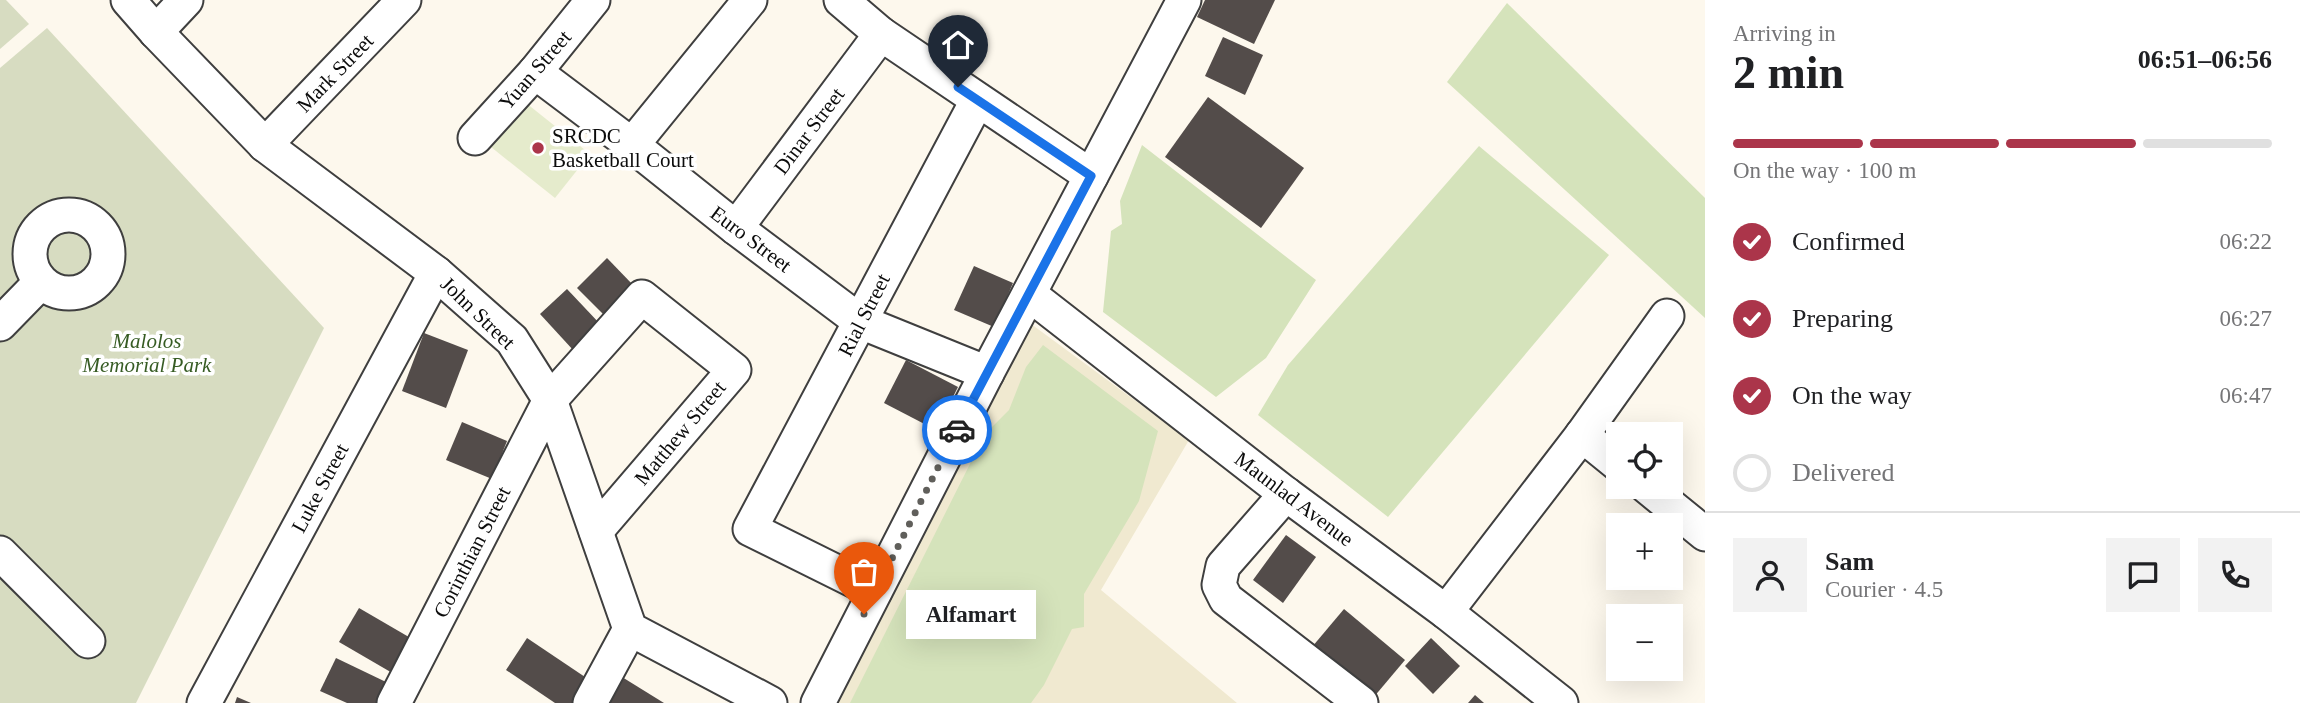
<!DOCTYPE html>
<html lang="en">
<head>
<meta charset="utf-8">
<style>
	body { margin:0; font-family:"Times New Roman",serif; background:#f2f2f2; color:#202124; height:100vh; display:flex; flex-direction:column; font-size:26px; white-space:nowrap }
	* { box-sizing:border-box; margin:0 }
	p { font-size:23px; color:#757577 }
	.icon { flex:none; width:38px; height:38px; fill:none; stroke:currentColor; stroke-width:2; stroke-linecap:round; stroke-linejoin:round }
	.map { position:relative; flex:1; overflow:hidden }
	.drawer { display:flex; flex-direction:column; background:#fff; width:595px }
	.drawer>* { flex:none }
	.controls { position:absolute; left:1606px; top:422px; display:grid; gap:14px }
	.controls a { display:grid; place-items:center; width:77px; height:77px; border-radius:0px; background:#fff; box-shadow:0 7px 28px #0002; font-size:35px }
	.pin { position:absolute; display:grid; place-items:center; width:60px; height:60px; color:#fff; margin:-72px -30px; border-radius:50% 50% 50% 0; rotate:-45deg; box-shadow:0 0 7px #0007 }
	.pin .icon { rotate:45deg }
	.courier { position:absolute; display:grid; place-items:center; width:70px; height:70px; margin:-35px; border:5px solid #1a73e8; border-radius:50%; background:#fff; color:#222; box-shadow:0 2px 9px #0007 }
	.bubble { position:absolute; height:49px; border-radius:0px; background:#fff; box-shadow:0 7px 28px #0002; font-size:23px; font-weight:800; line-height:49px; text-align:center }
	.headline em { font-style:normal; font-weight:800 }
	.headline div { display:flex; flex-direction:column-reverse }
	.headline { display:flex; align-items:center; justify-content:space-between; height:119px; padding:0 28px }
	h1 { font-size:46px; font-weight:800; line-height:52px }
	.bar { display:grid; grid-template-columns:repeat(4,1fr); gap:10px 7px; align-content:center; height:84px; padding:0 28px }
	.bar i { height:9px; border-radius:5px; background:#e0e0e0 }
	.bar .selected { background:#ab354a }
	.bar p { grid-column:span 4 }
	.line { display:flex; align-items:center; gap:18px; padding:0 28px; border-top:2px solid #e0e0e0 }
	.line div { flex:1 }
	.round { display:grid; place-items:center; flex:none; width:74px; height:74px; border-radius:0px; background:#f2f2f2 }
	ol { padding:0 28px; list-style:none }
	li { display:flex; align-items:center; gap:21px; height:77px }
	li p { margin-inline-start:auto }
	li .icon { padding:7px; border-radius:50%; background:#ab354a; color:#fff; stroke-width:4 }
	li:last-child { color:#757577 }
	li i { width:38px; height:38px; border:4px solid #e0e0e0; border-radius:50% }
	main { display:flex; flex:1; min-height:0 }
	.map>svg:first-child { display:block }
	.farmland { fill:#f0e9d0 }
	.green { fill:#d5e3bb }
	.cemetery { fill:#d7dcc1 }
	.pitch { fill:#e5ebcc }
	.building { fill:#534c4a }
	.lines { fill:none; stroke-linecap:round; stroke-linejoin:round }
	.minor-casing { stroke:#3f3f3f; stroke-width:37 }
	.minor { stroke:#fff; stroke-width:33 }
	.done { stroke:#605f5b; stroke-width:7; stroke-dasharray:0 12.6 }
	.route { stroke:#1a73e8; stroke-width:9 }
	.poi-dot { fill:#ab354a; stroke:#fff; stroke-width:2.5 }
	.labels { text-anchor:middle; stroke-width:7; stroke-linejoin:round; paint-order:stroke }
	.street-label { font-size:21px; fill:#0c0c0c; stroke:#fff }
	.poi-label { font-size:21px; fill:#0c0c0c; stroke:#fff; text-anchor:start }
	.park-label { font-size:21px; font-style:italic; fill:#375c24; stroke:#fff }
</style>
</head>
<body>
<main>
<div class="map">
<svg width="1705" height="703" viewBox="0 0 1705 703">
	<rect width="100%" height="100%" fill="#fdf8ed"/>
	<!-- farmland -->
	<polygon class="farmland" points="1027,321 1189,440 1101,590 1237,703 838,703"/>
	<!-- green -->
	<g class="green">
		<polygon points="1507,3 1705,198 1705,318 1447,82"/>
		<polygon points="1142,145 1316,280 1266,358 1216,397 1103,312 1111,231 1122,224 1120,201"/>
		<polygon points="1479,146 1609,255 1388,517 1258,415 1288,365"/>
		<polygon points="1043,345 1158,431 1139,501 1084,594 1084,627 1072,629 1044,685 1031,703 850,703 985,434 1009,410 1026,367"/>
	</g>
	<!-- cemetery -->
	<g class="cemetery">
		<polygon points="0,0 6,0 29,24 0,49"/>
		<polygon points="47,28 324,328 136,703 0,703 0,68"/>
	</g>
	<!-- pitch -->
	<polygon class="pitch" points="521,99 590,154 555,198 486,143"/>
	<!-- building -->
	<g class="building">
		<polygon points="1205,0 1275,0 1254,44 1197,17"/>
		<polygon points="1223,37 1263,55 1245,95 1205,76"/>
		<polygon points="1208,97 1304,168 1261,228 1165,157"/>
		<polygon points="607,258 634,286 604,315 577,288"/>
		<polygon points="974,266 1013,283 994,327 954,310"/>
		<polygon points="567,289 601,325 574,351 540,314"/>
		<polygon points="424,333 468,350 446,408 402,391"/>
		<polygon points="906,360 958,387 936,430 884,403"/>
		<polygon points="462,422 507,441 492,479 446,460"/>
		<polygon points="1286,535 1316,557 1283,603 1253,580"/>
		<polygon points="359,608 414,640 394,674 339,642"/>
		<polygon points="1344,609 1405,660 1373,698 1312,647"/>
		<polygon points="527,638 588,679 572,703 555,703 506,670"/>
		<polygon points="1431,638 1460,666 1433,694 1405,666"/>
		<polygon points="336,658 386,682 376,703 347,703 320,691"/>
		<polygon points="622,677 664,703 606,703"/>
		<polygon points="1475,695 1484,703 1468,703"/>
		<polygon points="237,697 251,703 235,703"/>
	</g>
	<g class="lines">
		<!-- minor casing -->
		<g class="minor-casing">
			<g id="minor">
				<polyline points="128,0 156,32 265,145 436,273 512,340 550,400 630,629 770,703"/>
				<polyline points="841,0 881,34 1091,176"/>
				<polyline points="156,32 186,0"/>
				<polyline points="535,72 632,145 736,228 861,322 987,373"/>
				<polyline points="475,138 535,72 593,0"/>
				<polyline points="265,145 404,0"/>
				<polyline points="632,145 750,0"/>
				<circle cx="69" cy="254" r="39"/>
				<polyline points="736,228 881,34"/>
				<polyline points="1029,294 1286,494 1446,612 1561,703"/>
				<polyline points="0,324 41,282"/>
				<polyline points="1582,435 1619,465"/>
				<polyline points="1646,486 1705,534"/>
				<polyline points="1286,494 1223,566 1219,585 1226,599 1361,703"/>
				<polyline points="0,553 88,641"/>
				<polyline points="875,591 750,529 977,101"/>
				<polyline points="1446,612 1582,435 1667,316"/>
				<polyline points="204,703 436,273"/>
				<polyline points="394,703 550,400 642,297 734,370 596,531"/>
				<polyline points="590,703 630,629"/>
				<polyline points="818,703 987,373 1184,0"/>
			</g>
		</g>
		<!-- minor -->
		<use href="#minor" class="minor"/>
	</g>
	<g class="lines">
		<!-- done -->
		<polyline class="done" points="864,614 957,430"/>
		<!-- route -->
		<polyline class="route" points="957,430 1091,176 958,87"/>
	</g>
	<!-- markers -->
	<circle class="poi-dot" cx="538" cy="148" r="7"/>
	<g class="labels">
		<!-- street labels -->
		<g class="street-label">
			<text transform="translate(535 70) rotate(-49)" y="7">Yuan Street</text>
			<text transform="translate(335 73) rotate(-46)" y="7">Mark Street</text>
			<text transform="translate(809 131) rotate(-53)" y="7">Dinar Street</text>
			<text transform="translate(751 239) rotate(37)" y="7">Euro Street</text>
			<text transform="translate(478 313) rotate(44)" y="7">John Street</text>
			<text transform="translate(864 315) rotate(-63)" y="7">Rial Street</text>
			<text transform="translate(680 433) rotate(-50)" y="7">Matthew Street</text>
			<text transform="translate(320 488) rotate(-62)" y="7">Luke Street</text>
			<text transform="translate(1294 499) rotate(37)" y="7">Maunlad Avenue</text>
			<text transform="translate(472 552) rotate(-63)" y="7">Corinthian Street</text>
		</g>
		<!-- poi labels -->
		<g class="poi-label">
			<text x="552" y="143">SRCDC<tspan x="552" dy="24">Basketball Court</tspan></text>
		</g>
		<!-- park labels -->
		<g class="park-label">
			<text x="147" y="348">Malolos<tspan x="147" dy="24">Memorial Park</tspan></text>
		</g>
	</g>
</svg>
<div class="controls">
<a><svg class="icon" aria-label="locate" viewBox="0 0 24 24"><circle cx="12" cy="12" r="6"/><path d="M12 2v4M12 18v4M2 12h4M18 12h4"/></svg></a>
<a>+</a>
<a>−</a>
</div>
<div class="pin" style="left:864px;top:614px;background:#ea580c"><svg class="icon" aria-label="bag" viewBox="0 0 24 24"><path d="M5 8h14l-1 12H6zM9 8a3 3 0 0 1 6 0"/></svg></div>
<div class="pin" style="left:958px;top:87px;background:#1f2937"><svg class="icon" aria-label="home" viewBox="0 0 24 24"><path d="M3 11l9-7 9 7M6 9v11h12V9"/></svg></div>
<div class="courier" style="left:957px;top:430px"><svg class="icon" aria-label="car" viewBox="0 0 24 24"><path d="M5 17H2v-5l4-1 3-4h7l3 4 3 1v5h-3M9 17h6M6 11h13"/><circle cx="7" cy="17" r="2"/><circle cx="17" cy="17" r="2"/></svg></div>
<div class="bubble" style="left:906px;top:590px;width:130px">Alfamart</div>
</div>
<section class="drawer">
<div class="headline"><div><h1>2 min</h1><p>Arriving in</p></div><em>06:51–06:56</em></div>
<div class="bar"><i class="selected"></i><i class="selected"></i><i class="selected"></i><i></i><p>On the way · 100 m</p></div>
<ol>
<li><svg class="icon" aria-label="check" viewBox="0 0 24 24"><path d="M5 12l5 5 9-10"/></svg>Confirmed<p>06:22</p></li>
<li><svg class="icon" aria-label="check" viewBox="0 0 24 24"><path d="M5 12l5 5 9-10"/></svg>Preparing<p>06:27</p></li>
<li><svg class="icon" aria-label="check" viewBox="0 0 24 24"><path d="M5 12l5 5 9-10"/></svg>On the way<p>06:47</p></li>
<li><i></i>Delivered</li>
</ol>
<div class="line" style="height:126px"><a class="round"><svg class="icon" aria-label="person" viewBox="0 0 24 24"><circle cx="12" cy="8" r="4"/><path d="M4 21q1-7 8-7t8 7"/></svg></a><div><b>Sam</b><p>Courier · 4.5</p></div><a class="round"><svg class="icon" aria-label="chat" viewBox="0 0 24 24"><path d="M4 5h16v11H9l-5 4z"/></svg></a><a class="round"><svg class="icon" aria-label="phone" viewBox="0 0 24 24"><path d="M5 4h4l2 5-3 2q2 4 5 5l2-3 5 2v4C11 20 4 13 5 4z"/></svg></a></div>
</section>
</main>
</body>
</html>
